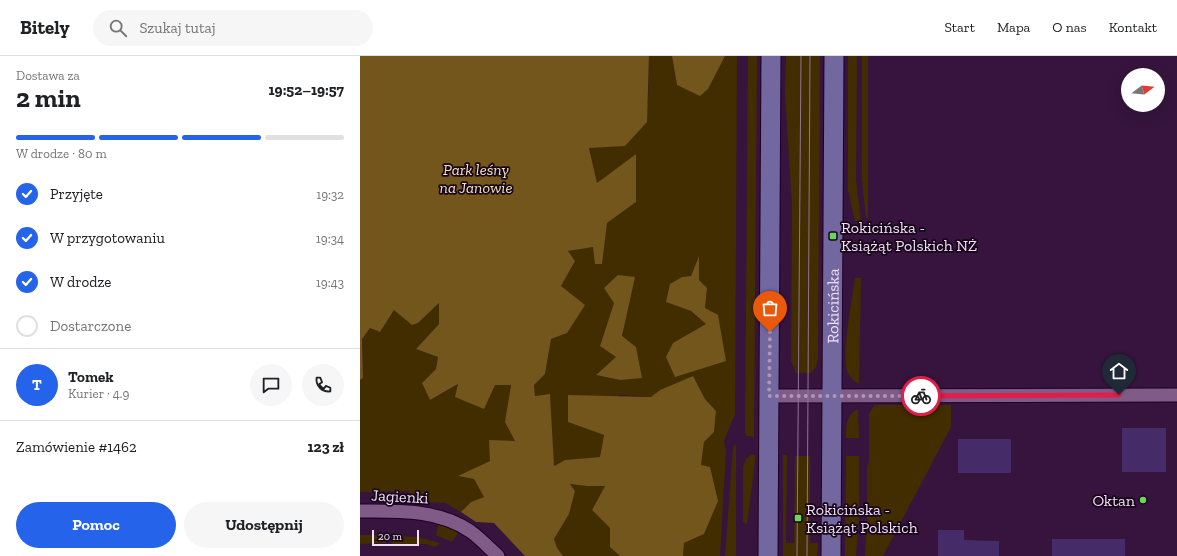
<!DOCTYPE html>
<html lang="pl">
<head>
<meta charset="utf-8">
<style>
	body { margin:0; font-family:"Zilla Slab",serif; background:#f6f6f6; color:#202124; height:100vh; display:flex; flex-direction:column; font-size:15px; white-space:nowrap }
	* { box-sizing:border-box; margin:0 }
	p { font-size:13px; color:#757577 }
	.icon { flex:none; width:22px; height:22px; fill:none; stroke:currentColor; stroke-width:2; stroke-linecap:round; stroke-linejoin:round }
	.map { position:relative; flex:1; overflow:hidden }
	.sheet { display:flex; flex-direction:column; background:#fff; width:360px }
	.sheet>* { flex:none }
	.needle { width:26px; rotate:74deg }
	.controls { position:absolute; left:761px; top:12px; display:grid; gap:8px }
	.controls a { display:grid; place-items:center; width:44px; height:44px; border-radius:50%; background:#fff; box-shadow:0 4px 16px #0002; font-size:20px }
	.scale { position:absolute; left:12px; bottom:10px; width:47px; box-sizing:border-box; padding-left:4px; border:2px solid #f2dcf6; border-top:0; font-size:11px; line-height:14px; white-space:nowrap; color:#f2dcf6; -webkit-text-stroke:3px #160719; paint-order:stroke }
	.pin { position:absolute; display:grid; place-items:center; width:34px; height:34px; color:#fff; margin:-41px -17px; border-radius:50% 50% 50% 0; rotate:-45deg; box-shadow:0 0 4px #0007 }
	.pin .icon { rotate:45deg }
	.courier { position:absolute; display:grid; place-items:center; width:40px; height:40px; margin:-20px; border:3px solid #e11d48; border-radius:50%; background:#fff; color:#222; box-shadow:0 1px 5px #0007 }
	.head em { font-style:normal; font-weight:700 }
	.head div { display:flex; flex-direction:column-reverse }
	.head { display:flex; align-items:center; justify-content:space-between; height:68px; padding:0 16px }
	h1 { font-size:26px; font-weight:700; line-height:30px }
	.bar { display:grid; grid-template-columns:repeat(4,1fr); gap:6px 4px; align-content:center; height:48px; padding:0 16px }
	.bar i { height:5px; border-radius:3px; background:#e0e0e0 }
	.bar .selected { background:#2563eb }
	.bar p { grid-column:span 4 }
	.line { display:flex; align-items:center; gap:10px; padding:0 16px; border-top:1px solid #e0e0e0 }
	.line div { flex:1 }
	.round { display:grid; place-items:center; flex:none; width:42px; height:42px; border-radius:21px; background:#f6f6f6 }
	ol { padding:0 16px; list-style:none }
	li { display:flex; align-items:center; gap:12px; height:44px }
	li p { margin-inline-start:auto }
	li .icon { padding:4px; border-radius:50%; background:#2563eb; color:#fff; stroke-width:4 }
	li:last-child { color:#757577 }
	li i { width:22px; height:22px; border:2px solid #e0e0e0; border-radius:50% }
	.cta { display:flex; gap:8px; margin-top:auto; padding:8px 16px }
	.cta a { flex:1; height:46px; border-radius:24px; background:#2563eb; color:#fff; font-size:16px; font-weight:700; line-height:46px; text-align:center }
	.cta a+a { background:#f6f6f6; color:#202124 }
	header { display:flex; align-items:center; gap:24px; box-sizing:border-box; height:56px; padding:0 20px; background:#fff; border-bottom:1px solid #e0e0e0 }
	header strong { font-size:19px }
	nav { display:flex; gap:22px; margin-inline-start:auto; font-size:14px }
	.search { width:280px; height:36px; background:#f6f6f6; display:flex; align-items:center; gap:10px; box-sizing:border-box; padding:0 14px; border-radius:22px; color:#757577; font-size:15px }
	main { display:flex; flex:1; min-height:0 }
	.map>svg:first-child { display:block }
	.green { fill:#422d00; fill-rule:evenodd }
	.forest { fill:#73561b }
	.building { fill:#452b68 }
	.lines { fill:none; stroke-linecap:round; stroke-linejoin:round }
	.street-casing { stroke:#1d0023; stroke-width:15 }
	.secondary-casing { stroke:#1d0023; stroke-width:21 }
	.street { stroke:#815b88; stroke-width:13 }
	.secondary { stroke:#73679f; stroke-width:19 }
	.tram { stroke:#907496; stroke-width:1 }
	.done { stroke:#b096b5; stroke-width:4; stroke-dasharray:0 7.2 }
	.route { stroke:#e11d48; stroke-width:5 }
	.poi-dot { fill:#6fd35f; stroke:#160719; stroke-width:1.5 }
	.labels { text-anchor:middle; stroke-width:3.5; stroke-linejoin:round; paint-order:stroke }
	.park-label { font-size:16px; font-style:italic; fill:#f7e2bd; stroke:#160719 }
	.poi-label { font-size:16px; fill:#f2dcf6; stroke:#160719; text-anchor:start }
	.street-label { font-size:16px; fill:#f2dcf6; stroke:#160719 }
</style>
</head>
<body>
<header>
<strong>Bitely</strong>
<div class="search"><svg class="icon" aria-label="search" viewBox="0 0 24 24"><circle cx="10" cy="10" r="6"/><path d="M15 15l6 6"/></svg>Szukaj tutaj</div>
<nav><a>Start</a><a>Mapa</a><a>O nas</a><a>Kontakt</a></nav>
</header>
<main>
<section class="sheet">
<div class="head"><div><h1>2 min</h1><p>Dostawa za</p></div><em>19:52–19:57</em></div>
<div class="bar"><i class="selected"></i><i class="selected"></i><i class="selected"></i><i></i><p>W drodze · 80 m</p></div>
<ol>
<li><svg class="icon" aria-label="check" viewBox="0 0 24 24"><path d="M5 12l5 5 9-10"/></svg>Przyjęte<p>19:32</p></li>
<li><svg class="icon" aria-label="check" viewBox="0 0 24 24"><path d="M5 12l5 5 9-10"/></svg>W przygotowaniu<p>19:34</p></li>
<li><svg class="icon" aria-label="check" viewBox="0 0 24 24"><path d="M5 12l5 5 9-10"/></svg>W drodze<p>19:43</p></li>
<li><i></i>Dostarczone</li>
</ol>
<div class="line" style="height:72px"><b class="round" style="background:#2563eb;color:#fff">T</b><div><b>Tomek</b><p>Kurier · 4.9</p></div><a class="round"><svg class="icon" aria-label="chat" viewBox="0 0 24 24"><path d="M4 5h16v11H9l-5 4z"/></svg></a><a class="round"><svg class="icon" aria-label="phone" viewBox="0 0 24 24"><path d="M5 4h4l2 5-3 2q2 4 5 5l2-3 5 2v4C11 20 4 13 5 4z"/></svg></a></div>
<div class="line" style="height:52px"><div>Zamówienie #1462</div><b>123 zł</b></div>
<div class="cta"><a>Pomoc</a><a>Udostępnij</a></div>
</section>
<div class="map">
<svg width="817" height="500" viewBox="0 0 817 500">
	<rect width="100%" height="100%" fill="#36143d"/>
	<!-- green -->
	<g class="green">
		<path d="M 289,0 L 312,0 L 317,29 L 348,33 L 365,0 L 377,0 L 375,358 L 364,385 L 366,396 L 360,500 L 323,500 L 324,487 L 344,478 L 341,409 L 344,386 L 354,376 L 356,355 L 345,343 L 333,320 L 300,334 L 291,341 L 260,339 L 208,366 L 244,379 L 240,401 L 205,404 L 193,410 L 190,339 L 175,340 L 174,329 L 185,318 L 191,283 L 207,277 L 201,230 L 215,205 L 208,195 L 233,190 L 242,207 L 247,167 L 276,146 L 276,98 L 237,127 L 229,91 L 265,90 L 288,46 ZM 338,201 L 339,224 L 347,232 L 345,252 L 366,305 L 332,276 L 346,268 L 331,255 L 306,246 L 322,221 L 331,220 ZM 274,221 L 262,280 L 260,324 L 236,319 L 257,301 L 240,290 L 254,247 Z"/>
		<polygon points="388,0 397,0 394,381 386,380 385,376"/>
		<polygon points="426,0 460,0 458,304 456,311 451,317 436,317 431,305 432,150 425,38"/>
		<polygon points="488,0 497,0 496,124 501,165 495,165 488,134"/>
		<polygon points="502,0 508,0 508,161 506,163 502,124"/>
		<path d="M 495,222 L 501,222 L 499,328 C 493,325 489,321 487,314 C 482,295 492,244 495,222 Z"/>
		<polygon points="79,247 79,268 56,293 78,301 76,313 62,327 70,344 99,328 151,329 146,366 155,385 130,405 99,420 114,423 124,441 111,446 101,456 85,447 57,446 50,448 49,435 0,436 0,324 3,322 2,283 10,272 20,276 34,254 58,267"/>
		<polygon points="514,349 591,349 591,371 523,500 505,500 507,461 507,410 509,406 509,358"/>
		<path d="M 498,353 L 499,382 L 486,382 C 486,370 486,358 498,353 Z"/>
		<polygon points="376,388 376,500 365,500 373,392 374,389"/>
		<polygon points="391,399 395,399 395,406 387,468 383,466 383,410 386,403"/>
		<polygon points="423,399 427,399 426,487 434,487 435,400 450,400 450,487 458,487 457,500 423,500"/>
		<polygon points="486,400 499,400 499,460 496,500 485,500"/>
		<polygon points="210,428 227,430 245,430 232,454 250,472 250,491 260,500 203,500 196,492 194,483 209,458 215,435"/>
		<polygon points="79,467 99,476 92,486 76,479"/>
		<polygon points="0,479 25,479 25,487 0,488"/>
		<polygon points="31,480 58,481 80,487 76,491 66,488 32,488"/>
	</g>
	<!-- forest -->
	<g class="forest">
		<polygon points="0,0 289,0 287,66 265,90 229,92 237,127 276,98 276,146 247,167 242,208 235,208 233,191 208,195 215,205 201,230 225,249 207,277 191,283 185,318 174,329 175,340 190,338 194,410 205,404 240,401 244,379 208,366 208,339 291,341 300,334 333,320 345,343 356,355 354,376 344,386 341,409 350,411 358,445 344,478 324,487 323,500 260,500 250,491 250,472 232,454 245,430 227,430 210,428 215,435 209,458 194,483 197,492 203,500 165,500 134,467 116,466 101,456 111,446 124,441 114,423 98,420 130,405 129,384 155,385 145,366 151,329 135,329 124,353 95,341 98,328 70,344 62,327 76,313 78,301 56,293 79,268 79,247 58,267 52,269 34,254 20,276 10,272 2,283 3,322 0,324"/>
		<polygon points="312,0 365,0 348,33 340,40 317,29"/>
		<polygon points="339,200 339,224 347,232 345,252 358,259 366,305 315,321 306,301 313,287 346,268 331,255 306,246 310,228 322,221 331,220"/>
		<polygon points="258,219 275,221 262,280 276,291 282,322 260,324 236,319 256,301 240,290 254,247 244,232"/>
	</g>
	<!-- building -->
	<g class="building">
		<rect x="762" y="372" width="44" height="44"/>
		<rect x="598" y="383" width="53" height="34"/>
		<polygon points="578,474 604,474 604,484 639,485 639,500 578,500"/>
		<rect x="692" y="483" width="73" height="17"/>
	</g>
	<g class="lines">
		<!-- street casing -->
		<g class="street-casing">
			<g id="street">
				<polyline points="409,340 817,339"/>
				<path d="M 0,455 C 38,455 77,453 110,475 C 120,482 129,492 138,500"/>
			</g>
		</g>
		<!-- secondary casing -->
		<g class="secondary-casing">
			<g id="secondary">
				<polyline points="408,500 411,0"/>
				<path id="s1" d="M 471,500 L 474,0"/>
			</g>
		</g>
		<!-- street -->
		<use href="#street" class="street"/>
		<!-- secondary -->
		<use href="#secondary" class="secondary"/>
		<!-- tram -->
		<g class="tram">
			<polyline points="437,500 441,0"/>
			<polyline points="447,500 450,0"/>
		</g>
	</g>
	<g class="lines">
		<!-- done -->
		<polyline class="done" points="410,276 409,340 561,340"/>
		<!-- route -->
		<polyline class="route" points="561,340 759,339"/>
	</g>
	<!-- markers -->
	<g class="poi-dot">
		<rect x="469" y="176" width="8" height="8" rx="2"/>
		<circle cx="783" cy="444" r="4"/>
		<rect x="434" y="458" width="8" height="8" rx="2"/>
	</g>
	<g class="labels">
		<!-- park labels -->
		<g class="park-label">
			<text x="116" y="119">Park leśny<tspan x="116" dy="18">na Janowie</tspan></text>
		</g>
		<!-- poi labels -->
		<g class="poi-label">
			<text x="481" y="177">Rokicińska -<tspan x="481" dy="18">Książąt Polskich NŻ</tspan></text>
			<text x="775" y="450" text-anchor="end">Oktan</text>
			<text x="446" y="459">Rokicińska -<tspan x="446" dy="18">Książąt Polskich</tspan></text>
		</g>
		<!-- street labels -->
		<g class="street-label">
			<text dy="6" stroke="none"><textPath href="#s1" startOffset="250">Rokicińska</textPath></text>
			<text transform="translate(40 440) rotate(3)" y="6">Jagienki</text>
		</g>
	</g>
</svg>
<div class="controls">
<a><svg class="needle" viewBox="-14 -14 28 28"><path d="M0-13l5 13h-10z" fill="#e53935"/><path d="M0 13l5-13h-10z" fill="#757577"/></svg></a>
</div>
<div class="scale">20 m</div>
<div class="pin" style="left:410px;top:276px;background:#ea580c"><svg class="icon" aria-label="bag" viewBox="0 0 24 24"><path d="M5 8h14l-1 12H6zM9 8a3 3 0 0 1 6 0"/></svg></div>
<div class="pin" style="left:759px;top:339px;background:#1f2937"><svg class="icon" aria-label="home" viewBox="0 0 24 24"><path d="M3 11l9-7 9 7M6 9v11h12V9"/></svg></div>
<div class="courier" style="left:561px;top:340px"><svg class="icon" aria-label="bike" viewBox="0 0 24 24"><circle cx="6" cy="16" r="4"/><circle cx="18" cy="16" r="4"/><path d="M6 16l4-8h5l3 8M10 8l3 8H6M13 5h3"/></svg></div>
</div>
</main>
</body>
</html>
